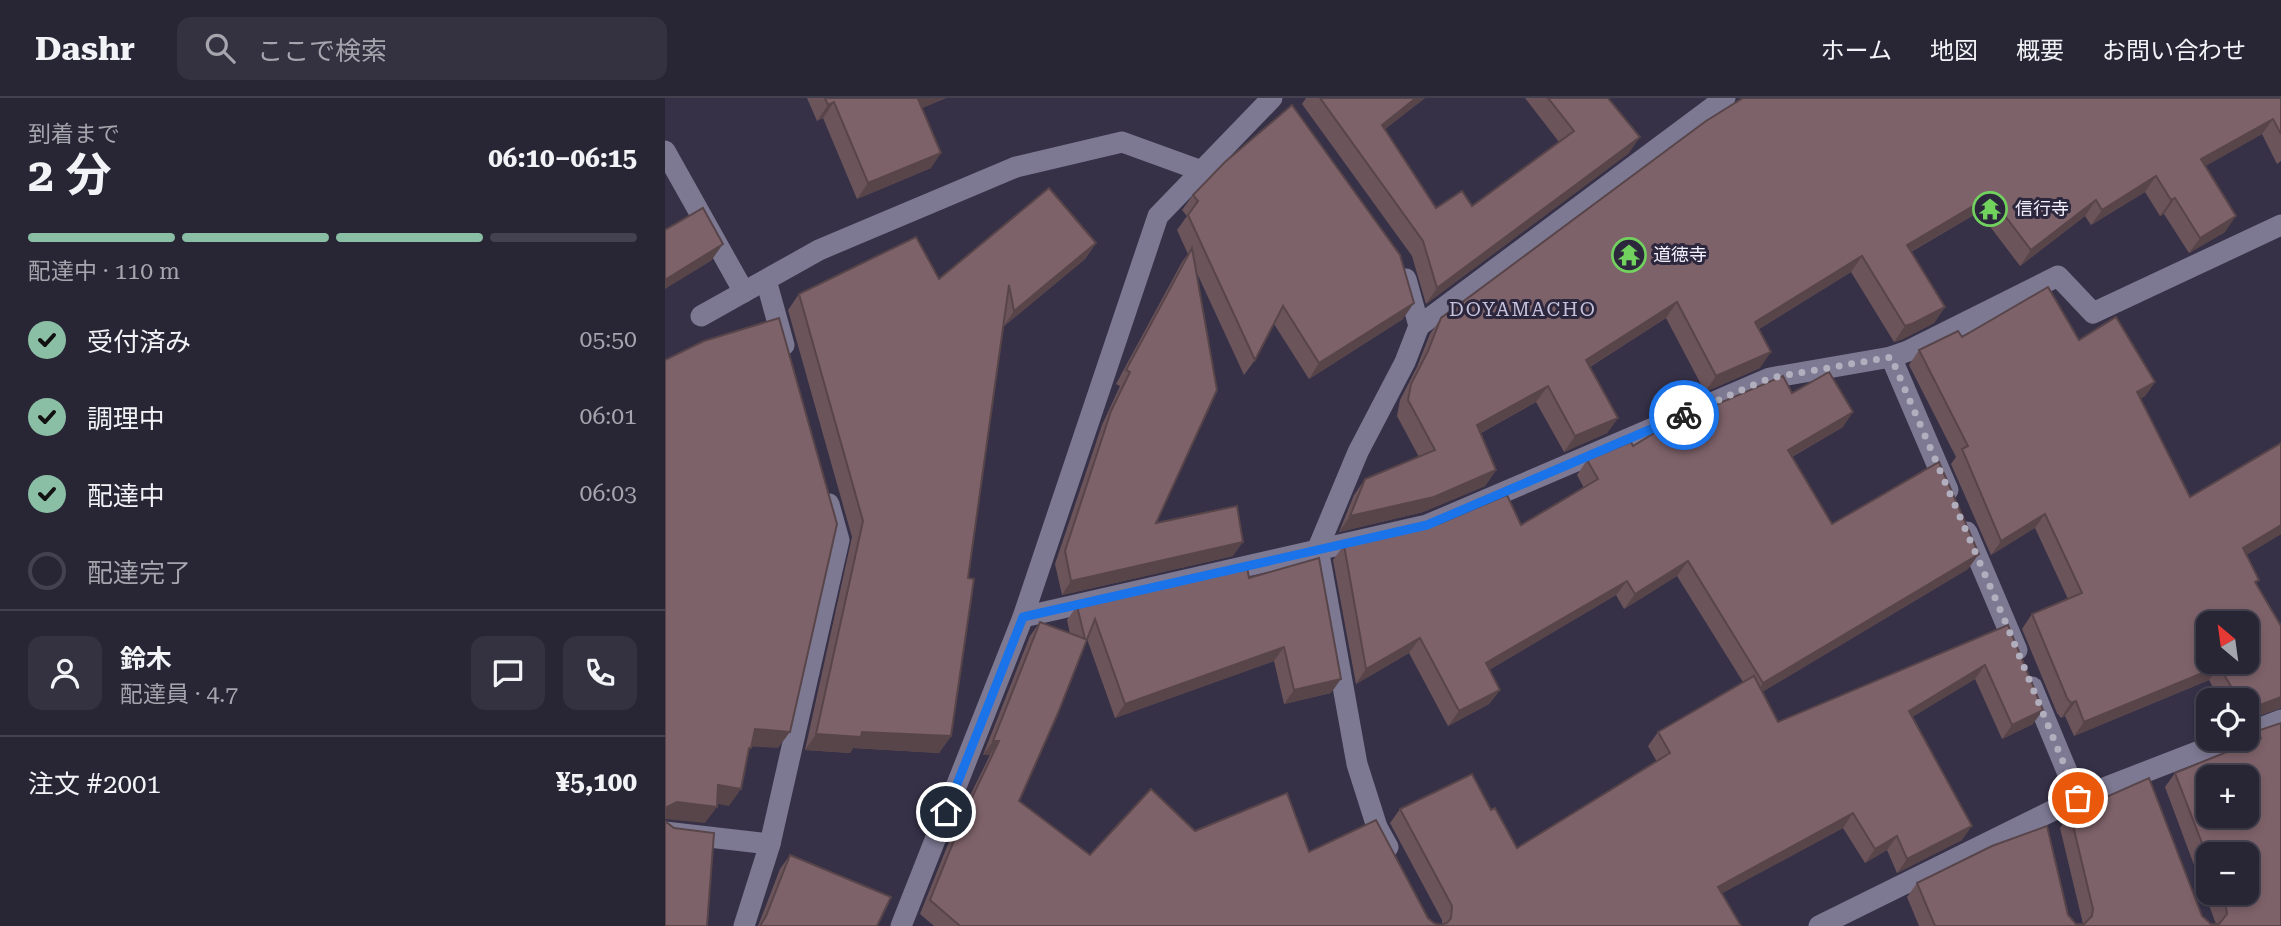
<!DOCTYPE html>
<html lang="ja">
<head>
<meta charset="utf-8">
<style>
	body { margin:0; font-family:"Roboto Serif","Noto Sans JP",serif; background:#343141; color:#f1f3f6; height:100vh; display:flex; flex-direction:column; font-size:26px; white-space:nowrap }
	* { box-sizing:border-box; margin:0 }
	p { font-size:23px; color:#a5a5ad }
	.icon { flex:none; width:38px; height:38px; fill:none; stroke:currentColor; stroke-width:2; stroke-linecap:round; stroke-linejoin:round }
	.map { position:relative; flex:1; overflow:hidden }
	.panel { display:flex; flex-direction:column; background:#282535; width:665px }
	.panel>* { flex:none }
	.needle { width:46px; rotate:331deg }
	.buttons { position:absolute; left:1531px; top:513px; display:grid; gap:14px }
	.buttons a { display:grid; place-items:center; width:63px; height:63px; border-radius:14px; background:#282535; box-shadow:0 4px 10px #0003,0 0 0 2px #444250; font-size:35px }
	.pin { position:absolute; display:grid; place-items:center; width:60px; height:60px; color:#fff; margin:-30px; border:4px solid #fff; border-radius:50%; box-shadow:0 2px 7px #0007 }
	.courier { position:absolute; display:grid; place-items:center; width:70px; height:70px; margin:-35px; border:5px solid #1a73e8; border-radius:50%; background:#fff; color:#222; box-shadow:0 2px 9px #0007 }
	.headline em { font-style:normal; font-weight:700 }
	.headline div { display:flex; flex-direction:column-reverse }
	.headline { display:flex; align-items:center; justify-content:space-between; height:119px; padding:0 28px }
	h1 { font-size:46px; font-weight:700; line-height:52px }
	.bar { display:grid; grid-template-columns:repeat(4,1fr); gap:10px 7px; align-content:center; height:84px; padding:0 28px }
	.bar i { height:9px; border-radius:5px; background:#444250 }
	.bar .current { background:#8abfa5 }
	.bar p { grid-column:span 4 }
	.line { display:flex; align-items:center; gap:18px; padding:0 28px; border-top:2px solid #444250 }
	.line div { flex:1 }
	.round { display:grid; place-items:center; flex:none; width:74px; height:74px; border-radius:14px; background:#343141 }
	ol { padding:0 28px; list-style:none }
	li { display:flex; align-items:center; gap:21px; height:77px }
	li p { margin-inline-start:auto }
	li .icon { padding:7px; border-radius:50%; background:#8abfa5; color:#111; stroke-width:4 }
	li:last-child { color:#a5a5ad }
	li i { width:38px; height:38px; border:4px solid #444250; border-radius:50% }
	header { display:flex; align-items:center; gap:42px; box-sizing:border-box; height:98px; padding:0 35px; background:#282535; border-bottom:2px solid #444250 }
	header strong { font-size:33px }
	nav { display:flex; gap:38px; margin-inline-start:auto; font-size:24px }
	.search { width:490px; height:63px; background:#343141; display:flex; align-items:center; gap:18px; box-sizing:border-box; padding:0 24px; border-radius:14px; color:#a5a5ad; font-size:26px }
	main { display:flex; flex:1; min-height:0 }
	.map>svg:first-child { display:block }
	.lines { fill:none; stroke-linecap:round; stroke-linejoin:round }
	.street { stroke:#7e7993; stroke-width:21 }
	.wall { fill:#6c545b; fill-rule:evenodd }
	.shaded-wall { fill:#58454a }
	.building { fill:#7e626a; stroke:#58454a; stroke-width:2; fill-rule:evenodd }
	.done { stroke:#b1aebd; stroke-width:7; stroke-dasharray:0 12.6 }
	.route { stroke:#1a73e8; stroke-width:9 }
	.labels { text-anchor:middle; stroke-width:6; stroke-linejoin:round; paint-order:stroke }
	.poi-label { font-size:18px; fill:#f3f1fd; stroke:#2c273d; text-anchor:start }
	.neighbourhood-label { font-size:19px; letter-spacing:2px; fill:#c6c2dd; stroke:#2c273d }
</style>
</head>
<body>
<header>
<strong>Dashr</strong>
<div class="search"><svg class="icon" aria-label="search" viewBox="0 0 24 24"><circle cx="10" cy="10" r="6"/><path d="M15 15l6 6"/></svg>ここで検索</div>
<nav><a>ホーム</a><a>地図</a><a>概要</a><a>お問い合わせ</a></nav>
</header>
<main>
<section class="panel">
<div class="headline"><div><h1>2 分</h1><p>到着まで</p></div><em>06:10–06:15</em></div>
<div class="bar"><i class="current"></i><i class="current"></i><i class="current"></i><i></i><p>配達中 · 110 m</p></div>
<ol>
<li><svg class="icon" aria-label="check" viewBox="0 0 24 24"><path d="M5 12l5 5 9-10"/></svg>受付済み<p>05:50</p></li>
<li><svg class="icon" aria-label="check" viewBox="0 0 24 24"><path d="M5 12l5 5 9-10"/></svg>調理中<p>06:01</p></li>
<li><svg class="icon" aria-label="check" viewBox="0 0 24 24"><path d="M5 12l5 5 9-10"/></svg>配達中<p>06:03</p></li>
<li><i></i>配達完了</li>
</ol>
<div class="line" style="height:126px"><a class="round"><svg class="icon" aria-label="person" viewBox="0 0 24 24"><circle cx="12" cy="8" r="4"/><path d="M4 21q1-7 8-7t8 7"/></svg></a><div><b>鈴木</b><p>配達員 · 4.7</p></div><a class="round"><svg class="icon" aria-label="chat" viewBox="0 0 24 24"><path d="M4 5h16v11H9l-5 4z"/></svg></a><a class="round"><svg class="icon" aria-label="phone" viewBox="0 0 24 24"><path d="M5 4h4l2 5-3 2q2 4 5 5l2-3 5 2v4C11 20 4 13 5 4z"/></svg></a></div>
<div class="line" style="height:91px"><div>注文 #2001</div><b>¥5,100</b></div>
</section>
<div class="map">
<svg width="1616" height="828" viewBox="0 0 1616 828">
	<rect width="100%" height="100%" fill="#363147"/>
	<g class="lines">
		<!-- street -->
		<g class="street">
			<polyline points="0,53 79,194"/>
			<polyline points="101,182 119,247"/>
			<polyline points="36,218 154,152 351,69 457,44 537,73"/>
			<polyline points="754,228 1060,0"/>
			<polyline points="1226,259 1283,392"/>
			<polyline points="1302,434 1352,552"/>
			<polyline points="358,519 762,427 1105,280 1226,259 1243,253 1393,178 1428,215 1616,127"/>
			<polyline points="1367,589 1413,700"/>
			<polyline points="1582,635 1616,622"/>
			<polyline points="0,734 105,746"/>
			<polyline points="723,749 712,729 692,666 653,450 693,354 740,264 754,228 741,181"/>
			<polyline points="79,828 105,746 174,442 164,406"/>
			<polyline points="236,828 358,519 493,118 607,0"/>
			<polyline points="1154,828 1413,700 1568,640"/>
		</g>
	</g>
	<!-- wall -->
	<g class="wall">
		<polygon points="142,0 281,0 257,10 266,70 192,101 158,20 152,23"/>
		<polygon points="641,0 760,0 720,31 771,110 807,108 894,44 860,0 943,0 964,55 761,206 747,158 637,6"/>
		<polygon points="1616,0 1616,63 1612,66 1597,36 1540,68 1560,134 1524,155 1499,116 1495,118 1480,94 1426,127 1420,118 1355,168 1314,114 1246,154 1280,209 1269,225 1238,241 1229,244 1186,174 1094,231 1095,270 1040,294 1001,220 925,269 953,320 942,335 899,354 871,304 816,335 831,372 820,388 758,414 674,434 689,397 700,381 754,359 732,318 735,302 752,269 765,236 776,220"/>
		<polygon points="528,97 738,221 644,281 609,226 590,262 579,277 531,173 491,425 568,458 397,497 390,466 437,327 455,288 451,286 517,164 523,156 512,132 522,118 517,112"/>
		<polygon points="431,145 420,161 338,229 303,480 286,638 274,655 188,650 185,655 140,652 187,439 123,212 134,196 274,181"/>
		<polygon points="1297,239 1414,242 1490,284 1480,298 1475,301 1525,399 1616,345 1616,436 1581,457 1591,486 1616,528 1616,610 1582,622 1582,602 1555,602 1544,582 1409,638 1400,618 1396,620 1392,615 1357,531 1367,516 1403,501 1370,430 1326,457 1286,366 1291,359 1244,267 1254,252"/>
		<polygon points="1127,295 1178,329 1127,359 1167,426 1303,471 1097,594 1113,624 1343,527 1368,626 1337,641 1310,581 1247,619 1297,742 1232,775 1222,752 1200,765 1178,730 1057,795 1076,828 269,828 255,816 292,724 325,657 318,657 365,538 375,524 405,536 402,522 412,508 584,480 666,595 619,606 609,563 450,620 422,541 354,703 425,757 530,733 644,754 763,820 769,825 777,826 777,822 725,725 735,711 826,712 852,750 992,664 983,648 993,634 1078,584 1012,478 959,511 951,497 824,572 835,592 824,606 783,628 744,555 691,586 668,462 679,447 856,427 919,390 912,377 922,362"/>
		<path d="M 1616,625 L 1616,828 L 1254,828 L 1242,799 L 1252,785 L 1403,817 L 1411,826 L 1418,826 L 1395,730 L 1405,715 L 1546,826 L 1551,826 L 1500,689 L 1510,675 L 1584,645 L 1592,633 ZM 1544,756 L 1582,794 L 1544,794 Z"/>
		<polygon points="125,757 212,828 93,828 115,771"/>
	</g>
	<!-- shaded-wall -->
	<g class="shaded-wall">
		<polygon points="255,0 281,0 242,16 253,1"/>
		<polygon points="751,0 760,0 706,42 717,27"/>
		<polygon points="169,4 158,20 152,23 163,7"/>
		<polygon points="1608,21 1597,36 1525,77 1536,61"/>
		<polygon points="975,39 964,55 761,206 772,190"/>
		<polygon points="276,55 266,70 192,101 203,85"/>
		<polygon points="1491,78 1480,94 1426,127 1437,112"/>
		<polygon points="1325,98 1314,114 1231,162 1242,147"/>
		<polygon points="1510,100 1499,116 1495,118 1506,102"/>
		<polygon points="1431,102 1420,118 1355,168 1366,152"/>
		<polygon points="1571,118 1560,134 1524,155 1535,140"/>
		<polygon points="431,145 420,161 338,229 349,213"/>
		<polygon points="58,146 46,163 0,191 0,182"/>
		<polygon points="1197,158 1186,174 1079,240 1090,224"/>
		<polygon points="1012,204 1001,220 910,278 921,262"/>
		<polygon points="749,205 738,221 644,281 654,265"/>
		<polygon points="1280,209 1269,225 1238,241 1229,244 1240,228"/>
		<polygon points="1106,254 1095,270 1040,294 1051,278"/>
		<polygon points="1490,284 1480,298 1462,309 1472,294"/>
		<polygon points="883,288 871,304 801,343 812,327"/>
		<polygon points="1188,314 1178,329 1112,367 1123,352"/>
		<polygon points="953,320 942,335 899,354 910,338"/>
		<polygon points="831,372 820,388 758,414 674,434 685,418"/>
		<polygon points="1380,416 1370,430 1326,457 1336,443"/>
		<polygon points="1616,427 1616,436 1568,465 1578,450"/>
		<polygon points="578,444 568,458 397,497 406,483"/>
		<polygon points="1314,456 1303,471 1087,600 1098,585"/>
		<polygon points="1023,463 1012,478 959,511 970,496"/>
		<polygon points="962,483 951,497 810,580 821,565"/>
		<polygon points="755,540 744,555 691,586 701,571"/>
		<polygon points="619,549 609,563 450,620 460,606"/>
		<polygon points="1320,567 1310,581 1234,627 1244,613"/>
		<polygon points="1554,568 1544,582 1409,638 1419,624"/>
		<polygon points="676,581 666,595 619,606 629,592"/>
		<polygon points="835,592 824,606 783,628 794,613"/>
		<polygon points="1616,599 1616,610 1582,622 1582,612"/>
		<polygon points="1411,603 1400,618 1396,620 1406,605"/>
		<polygon points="1378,612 1368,626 1337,641 1347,627"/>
		<polygon points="90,631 125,634 113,650 78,648"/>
		<polygon points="197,634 286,638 274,655 188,650 185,655 140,652 151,636"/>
		<polygon points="328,643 334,643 325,657 318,657"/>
		<polygon points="53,687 76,691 64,708 42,704"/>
		<polygon points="12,704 52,709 40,725 0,721 0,711 2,709"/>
		<polygon points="1188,715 1178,730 1043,803 1053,789"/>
		<polygon points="1307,728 1297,742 1232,775 1242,761"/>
		<polygon points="1232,738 1222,752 1200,765 1210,751"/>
	</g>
	<!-- building -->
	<g class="building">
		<polygon points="160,0 255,0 253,1 276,55 203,85 169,4 163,7"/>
		<polygon points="655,0 751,0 717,27 771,110 797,93 807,108 909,33 883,0 943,0 975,39 772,190 758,143"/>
		<polygon points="1078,0 1616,0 1616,36 1608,21 1536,61 1571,118 1535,140 1510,100 1506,102 1491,78 1437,112 1431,102 1366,152 1325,98 1242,147 1280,209 1249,225 1240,228 1197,158 1090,224 1106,254 1051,278 1012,204 921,262 953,320 910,338 883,288 812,327 831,372 769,399 685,418 700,381 770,352 743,302 746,286 763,253 776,220 1041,23"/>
		<polygon points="627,7 735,157 749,205 654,265 618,208 590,262 523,117 533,103 528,97 560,64"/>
		<polygon points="384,90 431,145 349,213 344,187 303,480 309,481 286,638 197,634 196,639 151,636 198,423 134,196 251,139 274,181"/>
		<polygon points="38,110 58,146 0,182 0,132"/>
		<polygon points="527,150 552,292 491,425 572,408 578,444 406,483 400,453 446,313 465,274 461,272"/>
		<path d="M 1383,189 L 1414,242 L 1451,219 L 1490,284 L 1472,294 L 1525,399 L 1616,345 L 1616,427 L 1578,450 L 1594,482 L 1590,484 L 1616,528 L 1616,599 L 1582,612 L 1582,602 L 1574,602 L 1554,568 L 1419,624 L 1411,603 L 1406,605 L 1402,600 L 1367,516 L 1417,495 L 1380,416 L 1336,443 L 1297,351 L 1303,348 L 1254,252 L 1293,233 L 1297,239 ZM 1544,525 L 1582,525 L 1582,564 L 1544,564 Z"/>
		<polygon points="114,220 172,426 125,634 90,631 86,650 84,650 76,691 53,687 52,709 12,704 2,709 0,712 0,262 39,243"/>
		<polygon points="1164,274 1188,314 1123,352 1167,426 1274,364 1314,456 1098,585 1023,463 970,496 962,483 821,565 835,592 794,613 755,540 701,571 679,447 776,425 842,397 856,427 933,381 922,362 966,344 968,348 999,329 1118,278 1127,295"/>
		<polygon points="654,460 676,581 629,592 619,549 460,606 430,521 393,615 354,703 425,757 486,691 530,733 622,695 644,754 711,722 763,820 769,825 775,827 782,825 786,820 787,808 735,711 807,676 826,712 830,710 852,750 1005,655 993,634 1089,578 1113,624 1343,527 1378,612 1347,627 1320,567 1244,613 1307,728 1242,761 1232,738 1210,751 1188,715 1053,789 1076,828 295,828 265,802 302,710 334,643 328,643 375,524 420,541 412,508 582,469 584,480"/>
		<path d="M 1616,625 L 1616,828 L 1270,828 L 1252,785 L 1327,748 L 1382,728 L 1403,817 L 1411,826 L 1419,826 L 1427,818 L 1428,811 L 1405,715 L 1484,680 L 1537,818 L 1546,826 L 1554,826 L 1562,816 L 1561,809 L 1556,794 L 1582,794 L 1582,756 L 1544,756 L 1544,763 L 1510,675 L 1596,640 L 1592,633 ZM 1544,679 L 1582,679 L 1582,718 L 1544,718 Z"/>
		<polygon points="0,723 9,730 49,735 42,828 0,828"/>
		<polygon points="125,757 226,799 212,828 95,828 101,818"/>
	</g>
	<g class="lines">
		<!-- done -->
		<polyline class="done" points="1019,317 1105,280 1226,259 1340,523 1413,700"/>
		<!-- route -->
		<polyline class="route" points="281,714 358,519 762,427 1019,317"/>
	</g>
	<!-- icons -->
	<defs>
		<g id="temple-ring" transform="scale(1.75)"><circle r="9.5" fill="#2c273d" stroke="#71d25e" stroke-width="1.5"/><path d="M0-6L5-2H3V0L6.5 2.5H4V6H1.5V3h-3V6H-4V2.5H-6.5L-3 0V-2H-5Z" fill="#71d25e"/></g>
	</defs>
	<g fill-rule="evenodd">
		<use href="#temple-ring" x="1325" y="111"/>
		<use href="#temple-ring" x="964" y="157"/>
	</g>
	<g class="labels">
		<!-- poi labels -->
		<g class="poi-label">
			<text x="1350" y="117">信行寺</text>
			<text x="988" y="163">道徳寺</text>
		</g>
		<!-- neighbourhood labels -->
		<g class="neighbourhood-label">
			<text x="858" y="218">DOYAMACHO</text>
		</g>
	</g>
</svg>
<div class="buttons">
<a><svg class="needle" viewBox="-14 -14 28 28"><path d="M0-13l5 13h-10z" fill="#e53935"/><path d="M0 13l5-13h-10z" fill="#a5a5ad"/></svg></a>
<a><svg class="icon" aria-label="locate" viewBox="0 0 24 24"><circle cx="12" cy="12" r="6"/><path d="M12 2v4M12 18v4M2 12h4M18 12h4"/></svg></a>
<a>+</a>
<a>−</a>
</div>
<div class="pin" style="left:1413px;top:700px;background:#ea580c"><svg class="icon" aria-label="bag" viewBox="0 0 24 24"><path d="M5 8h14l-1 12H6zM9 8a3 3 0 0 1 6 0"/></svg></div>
<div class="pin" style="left:281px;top:714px;background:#1f2937"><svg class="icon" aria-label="home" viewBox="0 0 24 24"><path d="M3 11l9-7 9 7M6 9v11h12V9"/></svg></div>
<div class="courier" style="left:1019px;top:317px"><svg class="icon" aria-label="bike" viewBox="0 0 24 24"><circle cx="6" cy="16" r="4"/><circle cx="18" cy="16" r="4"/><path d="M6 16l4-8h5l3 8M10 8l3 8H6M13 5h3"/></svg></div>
</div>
</main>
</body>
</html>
